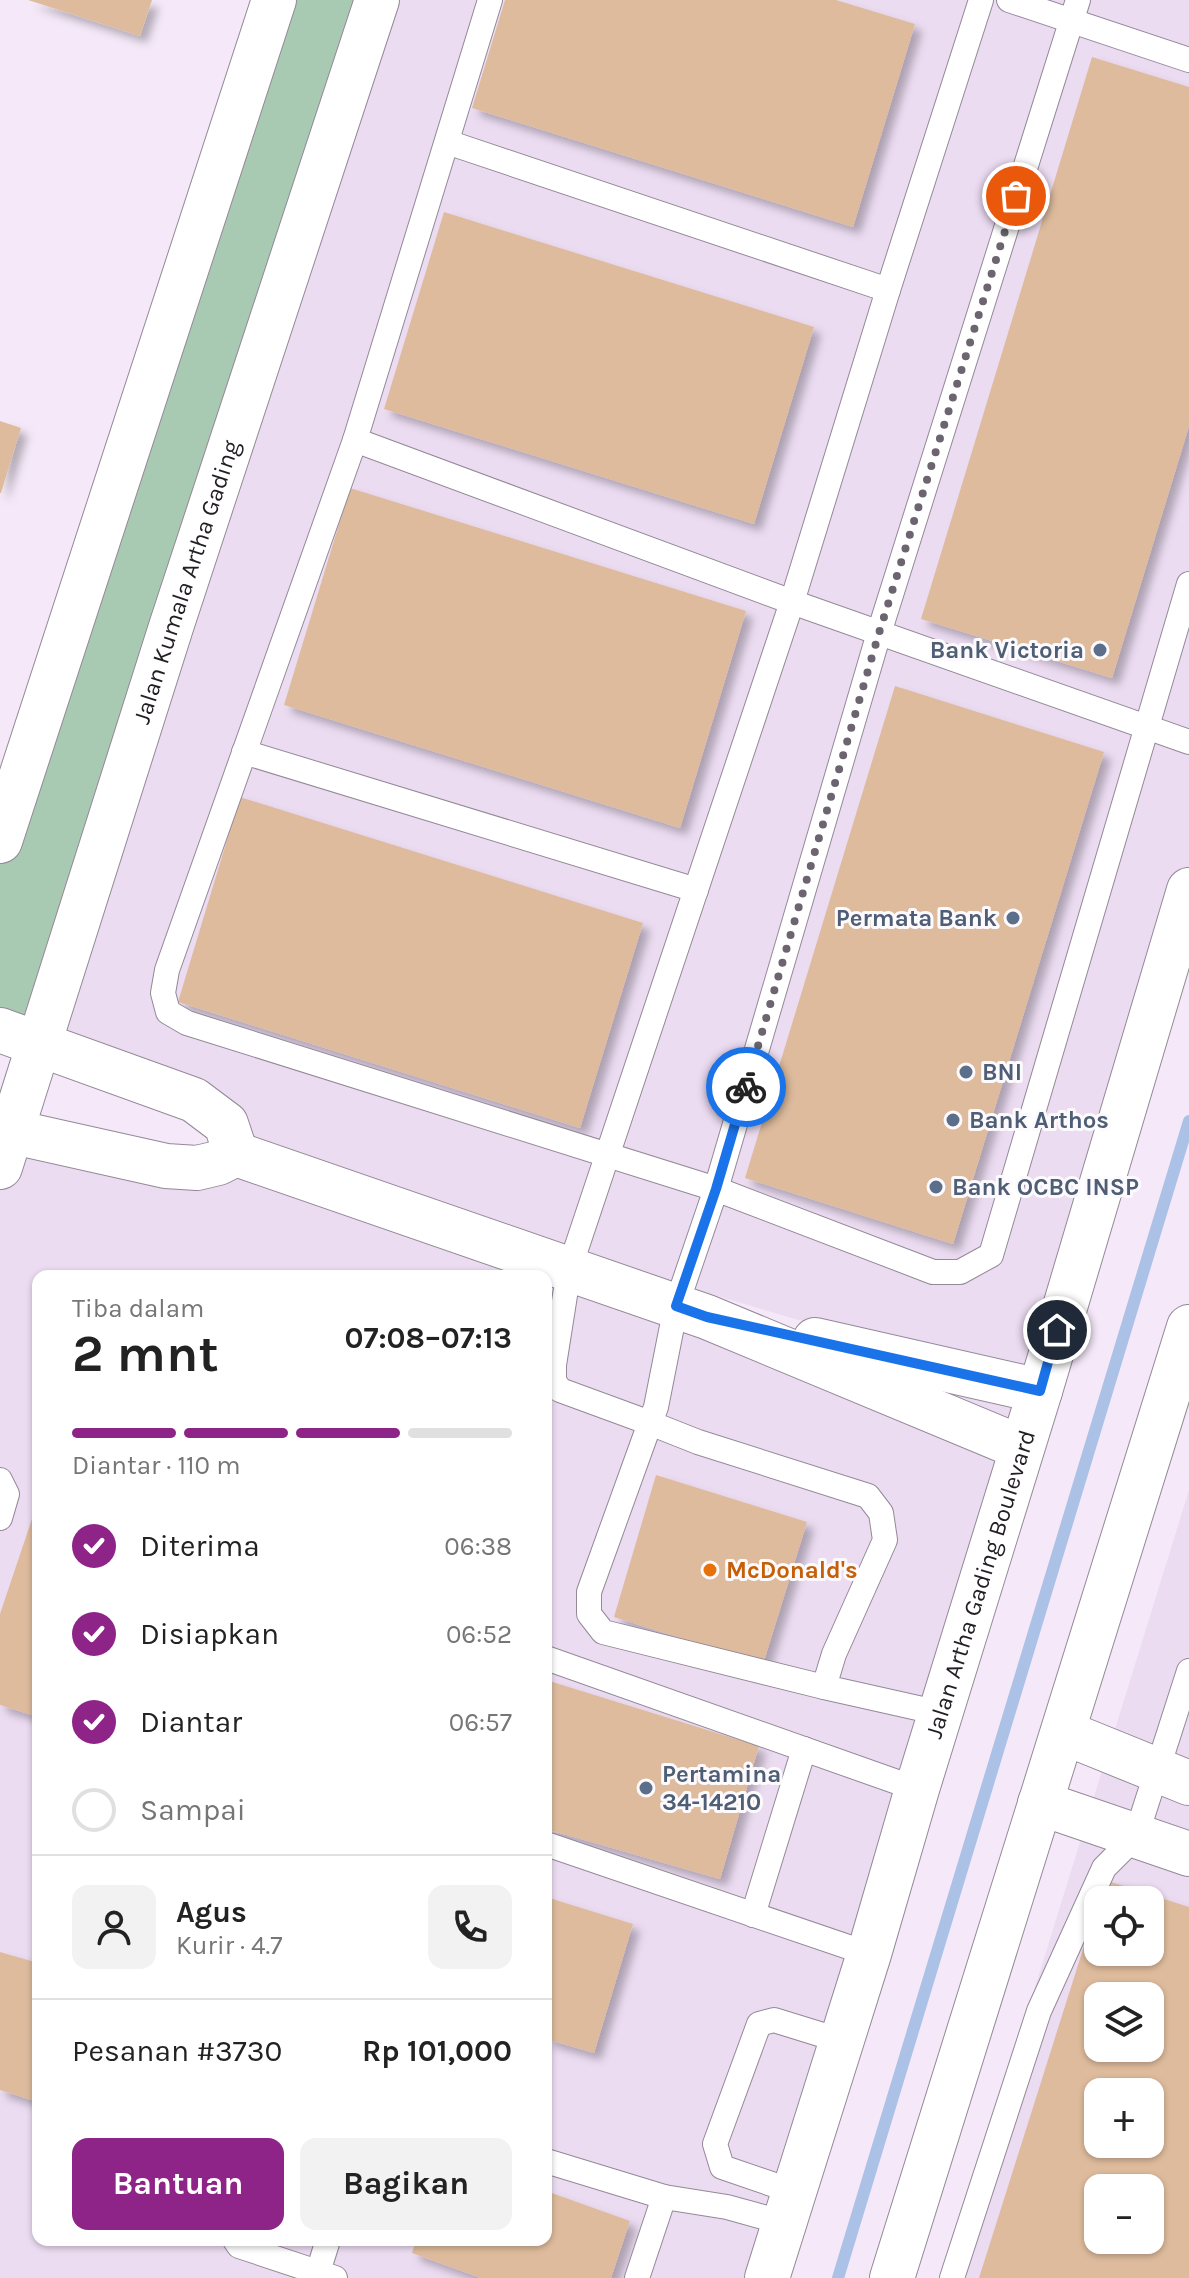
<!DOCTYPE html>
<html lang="id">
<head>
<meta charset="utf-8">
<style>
	body { margin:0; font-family:Karla,sans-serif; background:#f2f2f2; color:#222; height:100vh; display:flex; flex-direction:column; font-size:30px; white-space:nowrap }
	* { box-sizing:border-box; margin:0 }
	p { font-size:26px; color:#767676 }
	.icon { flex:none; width:44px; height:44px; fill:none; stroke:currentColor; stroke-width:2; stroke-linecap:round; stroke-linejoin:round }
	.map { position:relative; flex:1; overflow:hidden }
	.details { position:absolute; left:32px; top:1270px; width:520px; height:976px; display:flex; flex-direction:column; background:#fff; border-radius:16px; box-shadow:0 2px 6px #0004 }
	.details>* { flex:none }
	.fabs { position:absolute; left:1084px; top:1886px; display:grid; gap:16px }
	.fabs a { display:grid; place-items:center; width:80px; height:80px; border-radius:16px; background:#fff; box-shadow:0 2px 6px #0004; font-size:40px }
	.pin { position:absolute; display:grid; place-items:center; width:68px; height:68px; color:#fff; margin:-34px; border:4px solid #fff; border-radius:50%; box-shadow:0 2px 8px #0007 }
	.courier { position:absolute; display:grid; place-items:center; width:80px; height:80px; margin:-40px; border:6px solid #1a73e8; border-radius:50%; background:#fff; color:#222; box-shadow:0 2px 10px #0007 }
	.overview em { font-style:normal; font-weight:700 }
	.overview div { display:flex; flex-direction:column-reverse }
	.overview { display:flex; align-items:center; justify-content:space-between; height:136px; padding:0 40px }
	h1 { font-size:52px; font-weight:700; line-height:60px }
	.bar { display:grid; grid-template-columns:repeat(4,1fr); gap:12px 8px; align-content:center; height:96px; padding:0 40px }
	.bar i { height:10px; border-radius:6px; background:#e0e0e0 }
	.bar .selected { background:#8f2488 }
	.bar p { grid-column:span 4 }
	.line { display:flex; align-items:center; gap:20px; padding:0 40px; border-top:2px solid #e0e0e0 }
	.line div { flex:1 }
	.round { display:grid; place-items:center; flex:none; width:84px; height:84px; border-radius:16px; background:#f2f2f2 }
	ol { padding:0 40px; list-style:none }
	li { display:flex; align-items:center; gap:24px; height:88px }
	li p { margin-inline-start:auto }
	li .icon { padding:8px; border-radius:50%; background:#8f2488; color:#fff; stroke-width:4 }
	li:last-child { color:#767676 }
	li i { width:44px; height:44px; border:4px solid #e0e0e0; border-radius:50% }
	.cta { display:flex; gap:16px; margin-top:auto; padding:16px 40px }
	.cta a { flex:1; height:92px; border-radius:16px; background:#8f2488; color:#fff; font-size:32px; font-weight:700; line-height:92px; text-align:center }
	.cta a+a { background:#f2f2f2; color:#222 }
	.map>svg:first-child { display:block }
	.built { fill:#ecdcf2; fill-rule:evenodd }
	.green { fill:#a9cab2 }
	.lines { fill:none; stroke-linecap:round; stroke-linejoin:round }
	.stream { stroke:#abc1e6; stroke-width:12 }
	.building { fill:#debb9d; fill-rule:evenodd; filter:url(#shadow) }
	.lane-casing { stroke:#938997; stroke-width:26 }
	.street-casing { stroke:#938997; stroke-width:46 }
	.secondary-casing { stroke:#938997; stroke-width:46 }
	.lane { stroke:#fff; stroke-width:24 }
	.street { stroke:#fff; stroke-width:44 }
	.secondary { stroke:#fff; stroke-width:44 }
	.done { stroke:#6c656f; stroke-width:8; stroke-dasharray:0 14.4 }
	.route { stroke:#1a73e8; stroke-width:10 }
	.service-dot { fill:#5c6f8a; stroke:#fdfafd; stroke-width:3 }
	.food-dot { fill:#e8710a; stroke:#fdfafd; stroke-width:3 }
	.labels { text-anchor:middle; stroke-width:6; stroke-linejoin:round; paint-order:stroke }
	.street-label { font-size:24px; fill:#221e24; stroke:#fdfafd }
	.service-label { font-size:24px; font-weight:bold; fill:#4e5e75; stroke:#fdfafd; text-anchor:start }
	.food-label { font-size:24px; font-weight:bold; fill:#c56008; stroke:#fdfafd; text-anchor:start }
</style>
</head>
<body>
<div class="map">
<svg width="1189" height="2278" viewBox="0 0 1189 2278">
	<defs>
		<filter id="shadow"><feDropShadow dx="7" dy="7" stdDeviation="4" flood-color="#0004"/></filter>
	</defs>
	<rect width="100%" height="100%" fill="#f5e9f9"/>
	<!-- built -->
	<g class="built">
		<path d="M 380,0 L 1189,0 L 1189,890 L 769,2278 L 0,2278 L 0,1168 L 12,1132 L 197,1168 L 226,1124 L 38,1045 ZM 261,1162 L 1020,1385 L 676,1306 ZM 38,1276 L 546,1276 L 546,2240 L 38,2240 Z"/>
		<path d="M 1189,1490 L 1189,2278 L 945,2278 ZM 1098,1900 L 1150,1900 L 1150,1952 L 1098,1952 ZM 1098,1996 L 1150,1996 L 1150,2048 L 1098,2048 ZM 1098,2092 L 1150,2092 L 1150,2144 L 1098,2144 ZM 1098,2188 L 1150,2188 L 1150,2240 L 1098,2240 Z"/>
	</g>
	<!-- green -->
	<polygon class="green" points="270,0 378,0 38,1045 0,1033 0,817"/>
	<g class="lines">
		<!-- stream -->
		<polyline class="stream" points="838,2278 1189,1121"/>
	</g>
	<!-- building -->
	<g class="building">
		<polygon points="28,0 152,0 140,36"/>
		<polygon points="505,0 836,0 915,24 853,227 472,108"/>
		<polygon points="1092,57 1189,87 1189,426 1112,678 921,619"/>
		<polygon points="444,212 814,327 754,524 384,409"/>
		<polygon points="0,421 21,428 1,493 0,493"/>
		<polygon points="350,488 746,611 680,828 284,705"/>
		<polygon points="895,686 1104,752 953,1244 745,1178"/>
		<polygon points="240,797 643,923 580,1128 178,1002"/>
		<polygon points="656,1475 807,1522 763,1664 614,1617"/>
		<polygon points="38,1501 38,1717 0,1705 0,1614"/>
		<polygon points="546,1680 759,1746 720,1879 546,1829"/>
		<path d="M 1105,1880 L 1189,1907 L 1189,2278 L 979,2278 L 1097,1905 L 1098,1952 L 1150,1952 L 1150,1900 L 1099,1900 ZM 1098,1996 L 1150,1996 L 1150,2048 L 1098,2048 ZM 1098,2092 L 1150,2092 L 1150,2144 L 1098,2144 ZM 1098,2188 L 1150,2188 L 1150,2240 L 1098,2240 Z"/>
		<polygon points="546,1897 633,1924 594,2053 546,2039"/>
		<polygon points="0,1952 38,1963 38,2102 0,2090"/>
		<polygon points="546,2191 630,2221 611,2278 481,2278 412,2253 416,2240 546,2240"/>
	</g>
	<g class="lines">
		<!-- lane casing -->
		<g class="lane-casing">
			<g id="lane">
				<polyline points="490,0 355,440 167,970 163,993 168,1012 187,1023 716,1189 933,1272 960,1272 991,1255 1189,584"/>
				<polyline points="1009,0 1189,60"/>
				<polyline points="447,142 888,290"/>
				<polyline points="355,440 792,602 1189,742"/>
				<polyline points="244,752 696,890"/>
				<polyline points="0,1480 7,1494 0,1518"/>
				<polyline points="546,1658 917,1789"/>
				<polyline points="824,1687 603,1632 589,1614 589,1592 650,1423 560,1390 554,1381 554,1365 569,1270 792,602 888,290 981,0"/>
				<polyline points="940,1713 824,1687 834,1654 885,1540 881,1513 868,1496 698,1442 650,1423 656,1407 676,1306 716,1189 879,633 1078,0"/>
				<polyline points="546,1844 869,1954"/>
				<polyline points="753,1915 804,1749"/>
				<polyline points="546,2161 664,2197"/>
				<polyline points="795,2192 722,2167 715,2144 759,2024 774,2020 842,2041"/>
				<polyline points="235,2240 239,2246 335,2278"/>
				<polyline points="318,2272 328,2240"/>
				<polyline points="637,2278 664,2197 727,2207 785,2223"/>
				<polyline points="952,2278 1039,2011 1104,1868 1136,1836 1189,1671"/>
			</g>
		</g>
		<!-- street casing -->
		<g class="street-casing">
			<g id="street">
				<polyline points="0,841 274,0"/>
				<polyline points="0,1030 194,1100 226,1124 236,1154"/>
				<polyline points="0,1129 166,1166 197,1168 218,1163 236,1154 707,1317 1022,1448"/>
				<path id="s1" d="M 0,1167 L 171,627 L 377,0"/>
				<polyline points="815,1340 1040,1391"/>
				<polyline points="1063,1732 1189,1783"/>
				<polyline points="1040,1803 1189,1854"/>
			</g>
		</g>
		<!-- secondary casing -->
		<g class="secondary-casing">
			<g id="secondary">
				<path id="s2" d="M 767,2278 L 869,1954 L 917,1789 L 1040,1391 L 1189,890"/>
				<polyline points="892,2278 1189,1327"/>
			</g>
		</g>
		<!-- lane -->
		<use href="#lane" class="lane"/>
		<!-- street -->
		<use href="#street" class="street"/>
		<!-- secondary -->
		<use href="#secondary" class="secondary"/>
	</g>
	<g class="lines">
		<!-- done -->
		<polyline class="done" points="746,1087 879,633 1016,196"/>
		<!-- route -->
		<polyline class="route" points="746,1087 716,1189 676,1306 707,1317 1040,1391 1057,1330"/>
	</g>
	<!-- markers -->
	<g class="service-dot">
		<circle cx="1100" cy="650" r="8"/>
		<circle cx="1013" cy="918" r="8"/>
		<circle cx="966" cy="1072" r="8"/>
		<circle cx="953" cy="1120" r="8"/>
		<circle cx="936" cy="1187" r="8"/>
		<circle cx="646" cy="1788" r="8"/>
	</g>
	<circle class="food-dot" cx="710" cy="1570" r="8"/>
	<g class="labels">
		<!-- street labels -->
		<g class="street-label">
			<text dy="8" stroke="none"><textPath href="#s1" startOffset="614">Jalan Kumala Artha Gading</textPath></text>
			<text dy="8" stroke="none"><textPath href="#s2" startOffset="726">Jalan Artha Gading Boulevard</textPath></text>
		</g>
		<!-- service labels -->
		<g class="service-label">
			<text x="1084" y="658" text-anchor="end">Bank Victoria</text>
			<text x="997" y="926" text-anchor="end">Permata Bank</text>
			<text x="982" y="1080">BNI</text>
			<text x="969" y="1128">Bank Arthos</text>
			<text x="952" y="1195">Bank OCBC INSP</text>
			<text x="662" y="1782">Pertamina<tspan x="662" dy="28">34-14210</tspan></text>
		</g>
		<!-- food labels -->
		<g class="food-label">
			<text x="726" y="1578">McDonald's</text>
		</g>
	</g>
</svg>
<div class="fabs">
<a><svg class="icon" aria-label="locate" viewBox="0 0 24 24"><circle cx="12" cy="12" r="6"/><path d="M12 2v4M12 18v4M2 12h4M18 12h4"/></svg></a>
<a><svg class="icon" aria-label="layers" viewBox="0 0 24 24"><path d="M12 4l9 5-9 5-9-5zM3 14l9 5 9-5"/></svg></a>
<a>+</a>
<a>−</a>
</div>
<div class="pin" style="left:1016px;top:196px;background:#ea580c"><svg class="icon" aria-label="bag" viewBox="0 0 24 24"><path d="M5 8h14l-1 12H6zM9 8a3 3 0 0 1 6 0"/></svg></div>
<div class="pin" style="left:1057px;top:1330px;background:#1f2937"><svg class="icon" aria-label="home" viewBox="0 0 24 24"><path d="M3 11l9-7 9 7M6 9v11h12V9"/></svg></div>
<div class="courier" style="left:746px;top:1087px"><svg class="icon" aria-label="bike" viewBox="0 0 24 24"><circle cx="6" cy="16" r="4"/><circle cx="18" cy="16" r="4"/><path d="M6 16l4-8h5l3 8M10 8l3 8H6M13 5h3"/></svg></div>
<section class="details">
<div class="overview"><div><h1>2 mnt</h1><p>Tiba dalam</p></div><em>07:08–07:13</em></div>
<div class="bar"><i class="selected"></i><i class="selected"></i><i class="selected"></i><i></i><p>Diantar · 110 m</p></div>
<ol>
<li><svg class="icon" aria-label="check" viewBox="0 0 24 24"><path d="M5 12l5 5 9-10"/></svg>Diterima<p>06:38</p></li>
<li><svg class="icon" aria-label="check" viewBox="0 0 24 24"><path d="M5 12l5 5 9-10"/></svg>Disiapkan<p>06:52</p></li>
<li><svg class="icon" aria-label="check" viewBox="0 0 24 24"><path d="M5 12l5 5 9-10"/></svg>Diantar<p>06:57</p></li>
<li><i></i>Sampai</li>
</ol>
<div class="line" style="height:144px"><a class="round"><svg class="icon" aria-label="person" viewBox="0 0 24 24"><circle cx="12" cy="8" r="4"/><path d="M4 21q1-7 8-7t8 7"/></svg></a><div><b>Agus</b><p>Kurir · 4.7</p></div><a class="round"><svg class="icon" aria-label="phone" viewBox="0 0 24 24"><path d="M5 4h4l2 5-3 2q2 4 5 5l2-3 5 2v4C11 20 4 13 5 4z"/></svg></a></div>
<div class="line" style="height:104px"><div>Pesanan #3730</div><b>Rp 101,000</b></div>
<div class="cta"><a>Bantuan</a><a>Bagikan</a></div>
</section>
</div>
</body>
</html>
